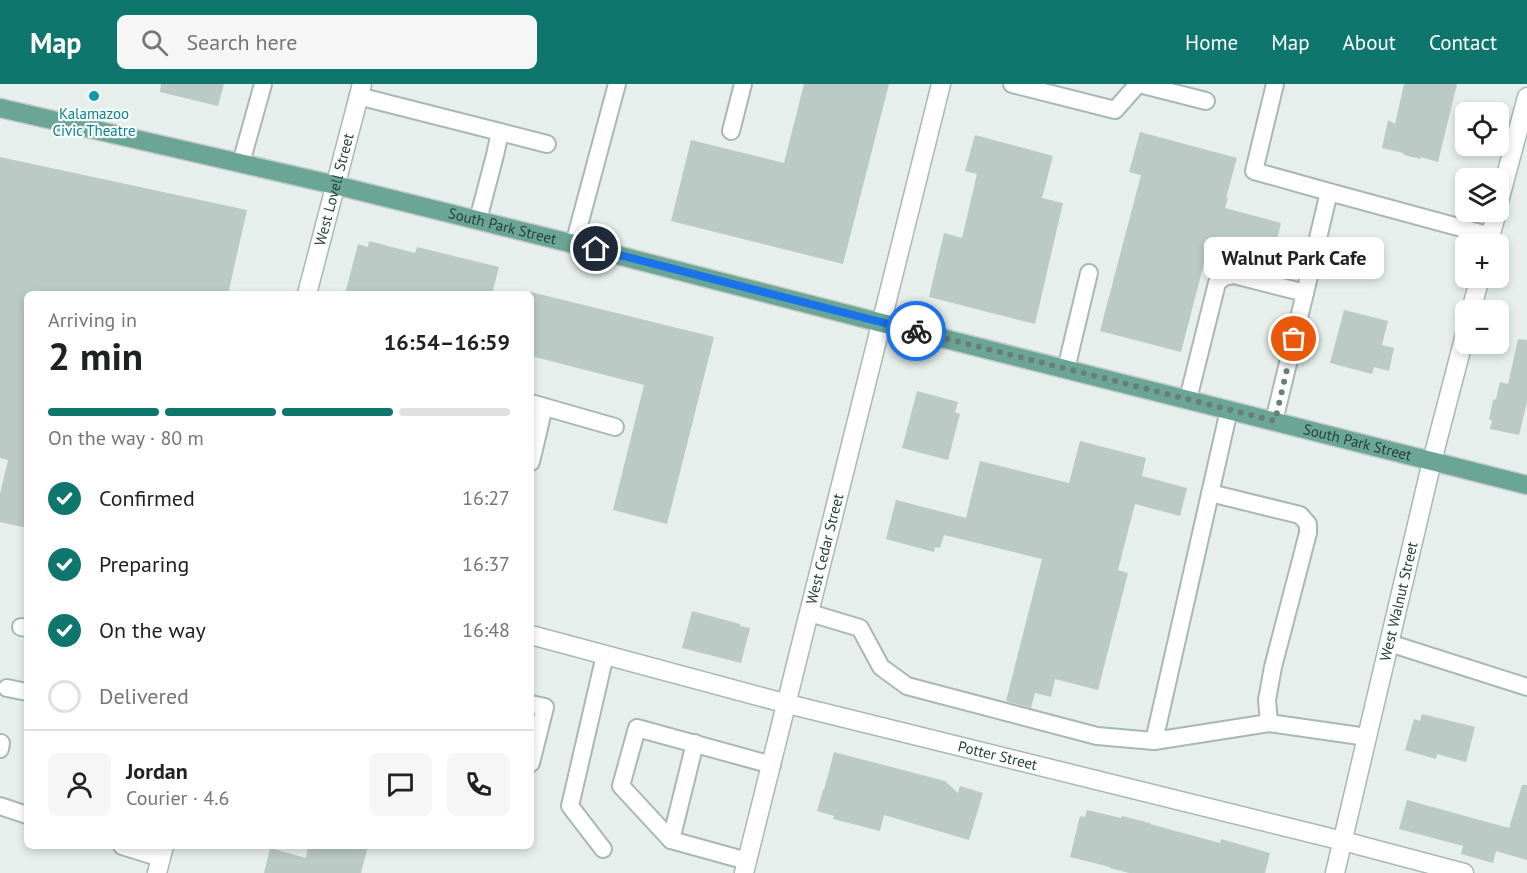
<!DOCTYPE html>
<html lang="en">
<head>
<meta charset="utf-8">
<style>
	body { margin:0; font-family:"PT Sans",sans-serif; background:#f6f6f6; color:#202124; height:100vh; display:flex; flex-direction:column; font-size:22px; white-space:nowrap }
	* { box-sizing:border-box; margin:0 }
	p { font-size:20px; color:#757577 }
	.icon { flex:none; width:33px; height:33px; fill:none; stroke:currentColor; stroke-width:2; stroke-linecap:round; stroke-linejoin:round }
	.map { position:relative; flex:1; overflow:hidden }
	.panel { position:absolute; left:24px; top:207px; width:510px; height:558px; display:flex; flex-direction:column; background:#fff; border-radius:9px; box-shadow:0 3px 9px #0003 }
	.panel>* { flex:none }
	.tools { position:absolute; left:1455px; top:18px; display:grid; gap:12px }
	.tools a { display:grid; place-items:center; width:54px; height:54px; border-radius:9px; background:#fff; box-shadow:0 3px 9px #0003; font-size:30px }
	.pin { position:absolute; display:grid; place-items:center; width:51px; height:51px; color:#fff; margin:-26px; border:3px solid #fff; border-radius:50%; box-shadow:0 2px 6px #0007 }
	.courier { position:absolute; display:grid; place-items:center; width:60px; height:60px; margin:-30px; border:4px solid #1a73e8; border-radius:50%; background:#fff; color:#222; box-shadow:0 2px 8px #0007 }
	.bubble { position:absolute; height:42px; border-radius:9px; background:#fff; box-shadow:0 3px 9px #0003; font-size:20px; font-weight:700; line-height:42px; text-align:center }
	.head em { font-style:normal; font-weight:700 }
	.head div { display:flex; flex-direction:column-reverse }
	.head { display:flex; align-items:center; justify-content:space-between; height:102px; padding:0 24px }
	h1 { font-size:39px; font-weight:700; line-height:45px }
	.bar { display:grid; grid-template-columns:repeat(4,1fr); gap:9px 6px; align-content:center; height:72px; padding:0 24px }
	.bar i { height:8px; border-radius:4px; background:#e0e0e0 }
	.bar .current { background:#0f766e }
	.bar p { grid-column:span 4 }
	.line { display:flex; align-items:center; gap:15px; padding:0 24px; border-top:2px solid #e0e0e0 }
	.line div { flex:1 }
	.round { display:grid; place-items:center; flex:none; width:63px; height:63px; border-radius:9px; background:#f6f6f6 }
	ol { padding:0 24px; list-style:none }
	li { display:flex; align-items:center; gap:18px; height:66px }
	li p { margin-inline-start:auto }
	li .icon { padding:6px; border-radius:50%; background:#0f766e; color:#fff; stroke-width:4 }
	li:last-child { color:#757577 }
	li i { width:33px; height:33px; border:3px solid #e0e0e0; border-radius:50% }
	header { display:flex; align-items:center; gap:36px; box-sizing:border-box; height:84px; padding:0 30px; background:#0f766e; color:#fff }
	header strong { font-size:28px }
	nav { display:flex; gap:33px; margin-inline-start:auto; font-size:21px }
	.search { width:420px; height:54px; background:#f6f6f6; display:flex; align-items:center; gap:15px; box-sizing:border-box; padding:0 21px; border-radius:9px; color:#757577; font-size:22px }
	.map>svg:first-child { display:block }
	.building { fill:#bbcac4 }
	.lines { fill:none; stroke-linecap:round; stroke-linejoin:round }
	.lane-casing { stroke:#a8b8b2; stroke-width:20 }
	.street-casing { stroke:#a8b8b2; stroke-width:21 }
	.secondary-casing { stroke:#a4bbb3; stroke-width:21 }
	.primary-casing { stroke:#c2cac8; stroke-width:21 }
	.lane { stroke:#fff; stroke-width:16 }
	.street { stroke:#fff; stroke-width:18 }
	.secondary { stroke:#fff; stroke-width:18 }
	.primary { stroke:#6aa596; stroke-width:18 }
	.done { stroke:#687f78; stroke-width:6; stroke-dasharray:0 10.8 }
	.route { stroke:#1a73e8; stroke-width:8 }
	.culture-dot { fill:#0f9aa8; stroke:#f7fbf9; stroke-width:2 }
	.labels { text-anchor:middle; stroke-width:4.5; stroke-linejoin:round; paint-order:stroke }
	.culture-label { font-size:15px; fill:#0d838f; stroke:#f7fbf9 }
	.street-label { font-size:15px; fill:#24423a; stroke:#f7fbf9 }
</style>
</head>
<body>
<header>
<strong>Map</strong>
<div class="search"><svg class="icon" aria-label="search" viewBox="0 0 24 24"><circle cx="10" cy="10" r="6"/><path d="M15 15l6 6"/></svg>Search here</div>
<nav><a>Home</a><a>Map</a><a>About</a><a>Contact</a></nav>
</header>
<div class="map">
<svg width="1527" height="789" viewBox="0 0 1527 789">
	<rect width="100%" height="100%" fill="#e6efeb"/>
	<!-- building -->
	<g class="building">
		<polygon points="161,0 224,0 218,22 160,8"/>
		<polygon points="804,0 889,0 843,180 671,137 691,56 784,79"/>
		<polygon points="1404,0 1457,0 1438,78 1421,73 1421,75 1404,71 1403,69 1382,64 1388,36 1395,40"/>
		<polygon points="1140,48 1237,74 1226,114 1228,114 1225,124 1281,139 1271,180 1208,164 1181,268 1100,247 1141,91 1129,88"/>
		<polygon points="975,51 1053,72 1042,114 1063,119 1035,240 929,213 944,149 962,154 977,90 965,87"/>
		<polygon points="0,73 247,126 228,210 27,210 27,444 0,438 0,410 8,376 0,374"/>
		<polygon points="369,157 415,169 417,163 499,183 492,210 345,210 358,160 368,163"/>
		<polygon points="531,208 714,253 667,440 613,426 644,301 531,272"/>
		<polygon points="1344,226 1388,237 1382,261 1394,264 1389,287 1374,283 1372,290 1330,279"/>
		<polygon points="1518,255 1527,256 1527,318 1519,351 1490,345 1492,336 1489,336 1493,316 1496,315 1500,298 1508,300"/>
		<polygon points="917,307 958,318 955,328 960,330 948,376 902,364"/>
		<polygon points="1080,357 1146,374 1142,392 1187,404 1180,432 1135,420 1118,486 1128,489 1098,606 1055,595 1051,613 1035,609 1031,624 1006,617 1042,475 944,451 940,464 935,463 934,468 886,455 896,416 966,434 980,377 1069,399"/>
		<polygon points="692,527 740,540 740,542 750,544 741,579 682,564"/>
		<polygon points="1422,630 1475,643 1466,678 1437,670 1436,675 1405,666 1414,635 1420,637"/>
		<polygon points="834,668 945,697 958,709 960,702 983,709 969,756 884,731 880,747 833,735 834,732 817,727 823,706 824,706"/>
		<polygon points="1522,701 1527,701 1527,776 1496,767 1493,779 1461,770 1463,762 1399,745 1407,716 1509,744"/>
		<polygon points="1087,726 1121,734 1122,732 1150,739 1150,740 1220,759 1221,755 1270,769 1265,789 1129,789 1110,784 1110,783 1070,773 1080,732 1085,733"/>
		<polygon points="308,762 368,762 361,789 264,789 270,764 306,774"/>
	</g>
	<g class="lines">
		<!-- lane casing -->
		<g class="lane-casing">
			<g id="lane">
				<polyline points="1012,0 1115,26 1138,0"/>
				<polyline points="1139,0 1206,17"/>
				<polyline points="1275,0 1254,87 1329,108 1305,209"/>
				<polyline points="358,12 500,48 495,71 478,136"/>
				<polyline points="731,47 743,0"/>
				<polyline points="500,48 547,60"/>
				<polyline points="241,79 263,0"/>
				<polyline points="1329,108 1491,152"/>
				<polyline points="574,160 617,0"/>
				<polyline points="1066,285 1089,189"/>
				<polyline points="1188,315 1217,199 1224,193 1234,191 1305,209 1274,337"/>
				<polyline points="531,319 615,343"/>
				<polyline points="531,378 544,323"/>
				<polyline points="1210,409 1300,431 1308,440 1308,449 1273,583 1267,616 1269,639"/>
				<polyline points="810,529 860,544 881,583 907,602 1097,652 1154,657 1229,326"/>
				<polyline points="21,543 27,544"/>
				<polyline points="1389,559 1527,603"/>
				<polyline points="7,604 27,608"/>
				<polyline points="531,620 545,623 531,679"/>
				<polyline points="1154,657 1269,639 1367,653"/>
				<polyline points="0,665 1,659"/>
				<polyline points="0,722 27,731"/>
				<polyline points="671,756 695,659"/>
				<polyline points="122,762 161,774"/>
				<polyline points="603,765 570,722 605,571"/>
				<polyline points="747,777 671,756 621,702 637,644 772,681"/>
			</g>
		</g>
		<!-- street casing -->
		<g class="street-casing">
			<g id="street">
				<polyline points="1498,121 1527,13"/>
				<polyline points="1488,160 1497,128"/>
				<polyline points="1471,226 1480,194"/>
				<path id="s1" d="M 531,551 L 788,620 L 1343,757 L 1464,789"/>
				<path id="s2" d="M 744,789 L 941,0"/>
				<path id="s3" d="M 1335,789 L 1432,377 L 1466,247"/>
			</g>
		</g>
		<!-- secondary casing -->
		<g class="secondary-casing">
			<g id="secondary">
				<path id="s4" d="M 307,210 L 362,0"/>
				<polyline points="157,789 164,762"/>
			</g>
		</g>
		<!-- primary casing -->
		<g class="primary-casing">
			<g id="primary">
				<path id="s5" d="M 0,24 L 335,101 L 574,160 L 882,239 L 1527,401"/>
			</g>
		</g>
		<!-- lane -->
		<use href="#lane" class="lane"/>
		<!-- street -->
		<use href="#street" class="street"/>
		<!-- secondary -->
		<use href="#secondary" class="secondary"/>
		<!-- primary -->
		<use href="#primary" class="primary"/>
	</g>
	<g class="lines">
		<!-- done -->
		<polyline class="done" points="916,247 1275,337 1294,255"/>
		<!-- route -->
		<polyline class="route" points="596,165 916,247"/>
	</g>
	<!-- markers -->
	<circle class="culture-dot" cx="94" cy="12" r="6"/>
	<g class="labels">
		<!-- culture labels -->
		<g class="culture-label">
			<text x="94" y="35">Kalamazoo<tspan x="94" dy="17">Civic Theatre</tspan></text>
		</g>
		<!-- street labels -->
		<g class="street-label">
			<text dy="5" stroke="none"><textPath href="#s4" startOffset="108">West Lovell Street</textPath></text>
			<text dy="5" stroke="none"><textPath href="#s5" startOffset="516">South Park Street</textPath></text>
			<text dy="5" stroke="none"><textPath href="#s5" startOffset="1398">South Park Street</textPath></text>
			<text dy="5" stroke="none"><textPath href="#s2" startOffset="334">West Cedar Street</textPath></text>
			<text dy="5" stroke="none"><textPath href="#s3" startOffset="279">West Walnut Street</textPath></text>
			<text dy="5" stroke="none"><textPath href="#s1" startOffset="482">Potter Street</textPath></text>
		</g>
	</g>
</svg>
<div class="tools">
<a><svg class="icon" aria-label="locate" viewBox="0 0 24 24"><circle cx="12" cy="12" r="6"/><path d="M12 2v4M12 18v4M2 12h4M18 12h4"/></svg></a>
<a><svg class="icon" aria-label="layers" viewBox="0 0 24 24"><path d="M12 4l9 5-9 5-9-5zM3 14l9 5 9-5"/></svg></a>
<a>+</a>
<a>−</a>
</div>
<div class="pin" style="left:1294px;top:255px;background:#ea580c"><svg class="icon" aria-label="bag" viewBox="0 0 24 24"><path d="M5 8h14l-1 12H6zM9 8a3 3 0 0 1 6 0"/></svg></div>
<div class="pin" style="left:596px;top:165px;background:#1f2937"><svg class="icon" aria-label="home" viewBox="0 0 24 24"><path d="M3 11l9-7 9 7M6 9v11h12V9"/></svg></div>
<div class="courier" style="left:916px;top:247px"><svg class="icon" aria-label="bike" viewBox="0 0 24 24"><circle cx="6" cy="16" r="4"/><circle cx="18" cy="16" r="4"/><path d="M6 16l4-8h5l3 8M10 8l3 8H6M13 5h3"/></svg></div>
<div class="bubble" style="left:1204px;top:153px;width:180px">Walnut Park Cafe</div>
<section class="panel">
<div class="head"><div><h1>2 min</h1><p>Arriving in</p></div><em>16:54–16:59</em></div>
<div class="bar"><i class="current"></i><i class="current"></i><i class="current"></i><i></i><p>On the way · 80 m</p></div>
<ol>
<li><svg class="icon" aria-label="check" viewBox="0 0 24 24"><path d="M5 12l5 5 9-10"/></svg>Confirmed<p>16:27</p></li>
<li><svg class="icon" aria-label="check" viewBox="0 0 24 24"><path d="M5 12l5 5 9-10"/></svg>Preparing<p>16:37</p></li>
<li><svg class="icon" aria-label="check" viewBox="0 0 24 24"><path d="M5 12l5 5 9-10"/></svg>On the way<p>16:48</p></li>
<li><i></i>Delivered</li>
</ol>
<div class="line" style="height:108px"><a class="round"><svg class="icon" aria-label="person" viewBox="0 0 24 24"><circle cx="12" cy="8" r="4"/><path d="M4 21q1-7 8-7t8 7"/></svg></a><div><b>Jordan</b><p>Courier · 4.6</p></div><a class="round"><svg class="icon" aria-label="chat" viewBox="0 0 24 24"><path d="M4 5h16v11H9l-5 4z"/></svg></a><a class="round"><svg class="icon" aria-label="phone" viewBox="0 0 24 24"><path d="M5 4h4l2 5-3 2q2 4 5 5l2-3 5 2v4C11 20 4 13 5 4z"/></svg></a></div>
</section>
</div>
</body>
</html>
